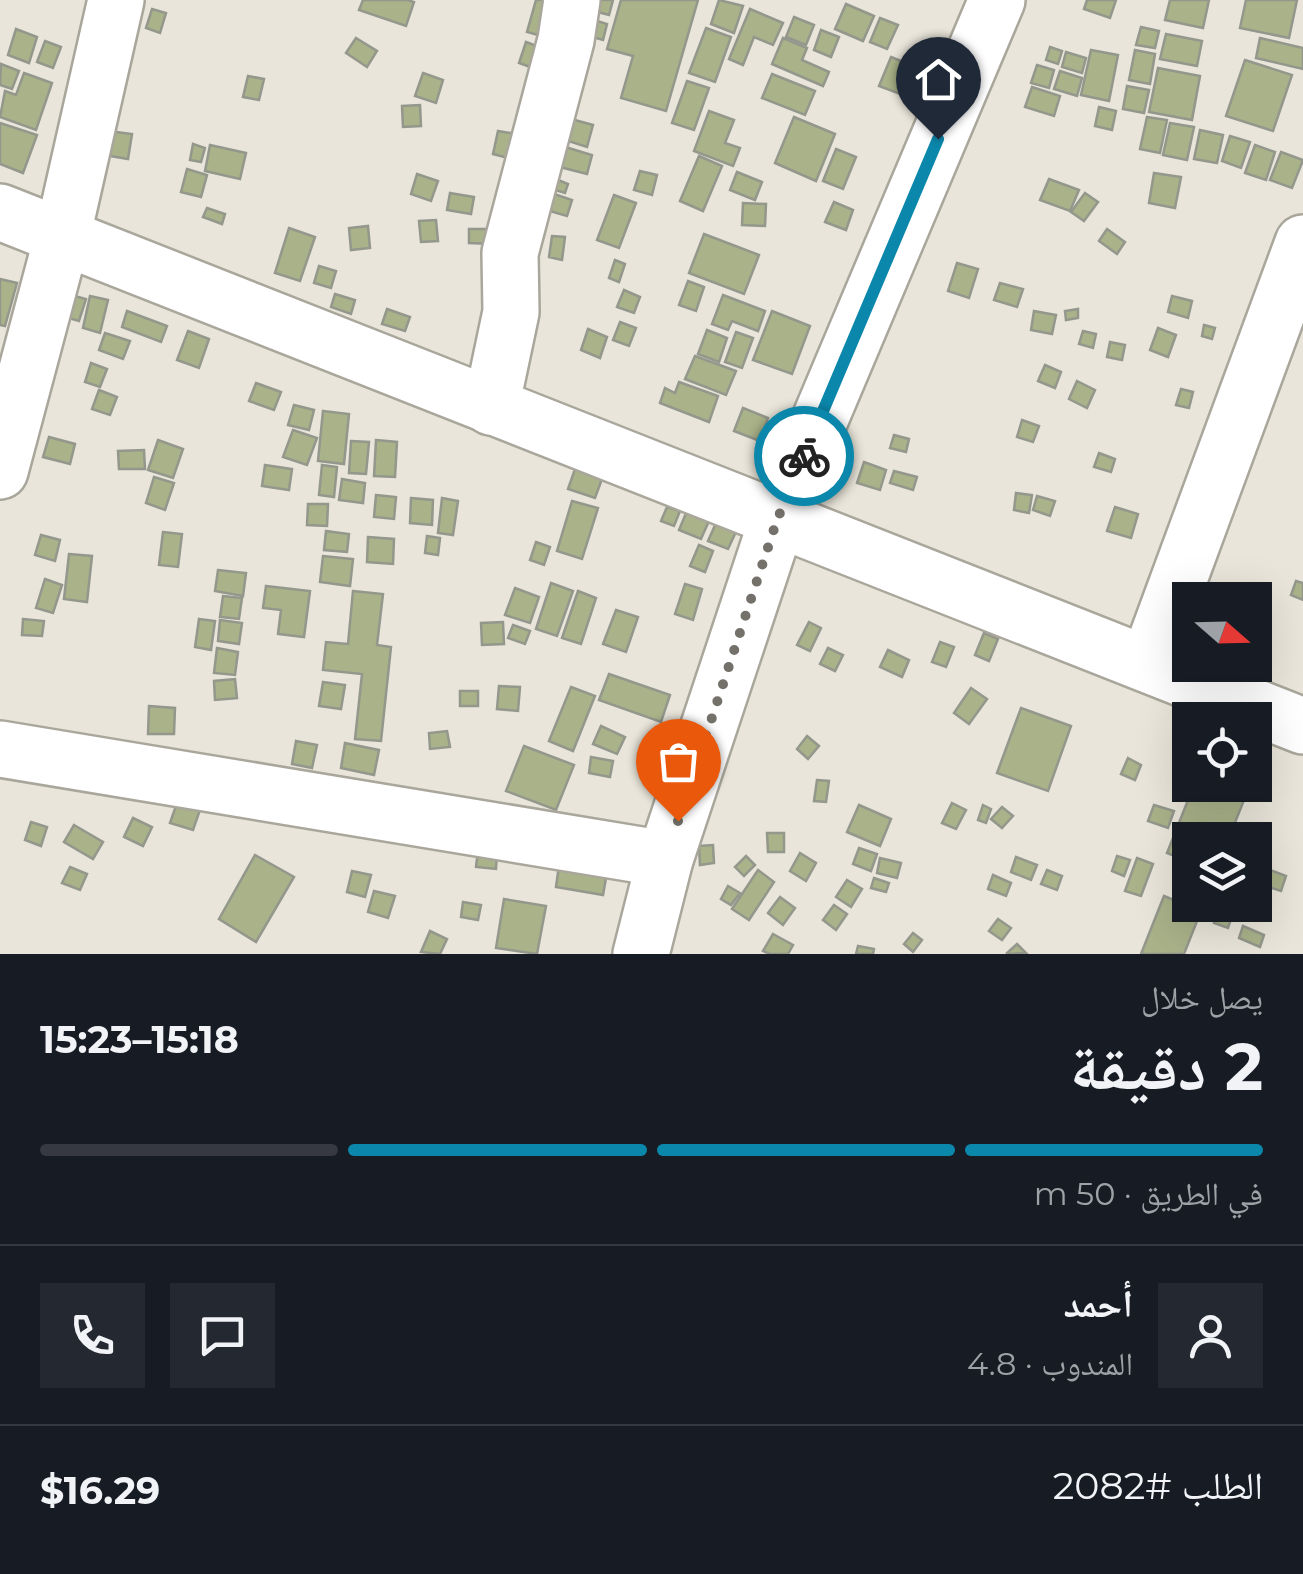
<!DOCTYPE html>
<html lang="ar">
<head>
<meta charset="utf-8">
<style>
	body { margin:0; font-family:Montserrat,"Noto Naskh Arabic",sans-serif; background:#242831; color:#f1f3f6; direction:rtl; height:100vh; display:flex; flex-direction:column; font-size:38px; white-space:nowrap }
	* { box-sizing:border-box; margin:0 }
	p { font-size:32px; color:#9ea1a6 }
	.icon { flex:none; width:55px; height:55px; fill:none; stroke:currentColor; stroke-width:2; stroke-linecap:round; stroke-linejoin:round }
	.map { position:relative; height:954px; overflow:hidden; direction:ltr }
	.side { display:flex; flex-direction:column; background:#171b24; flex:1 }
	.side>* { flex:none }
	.needle { width:65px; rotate:110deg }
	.buttons { position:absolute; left:1172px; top:582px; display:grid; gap:20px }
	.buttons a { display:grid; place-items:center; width:100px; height:100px; border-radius:0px; background:#171b24; box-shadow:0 10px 40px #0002; font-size:50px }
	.pin { position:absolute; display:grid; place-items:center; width:85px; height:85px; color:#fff; margin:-102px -42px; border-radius:50% 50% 50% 0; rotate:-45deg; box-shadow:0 0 10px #0007 }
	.pin .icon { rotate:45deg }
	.courier { position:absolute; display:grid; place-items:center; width:100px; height:100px; margin:-50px; border:8px solid #0b87ab; border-radius:50%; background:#fff; color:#222; box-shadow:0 2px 12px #0007 }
	.summary em { font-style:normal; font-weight:700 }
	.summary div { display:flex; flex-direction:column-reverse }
	.summary { display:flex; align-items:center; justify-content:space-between; height:170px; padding:0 40px }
	h1 { font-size:65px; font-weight:700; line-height:75px }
	.bar { display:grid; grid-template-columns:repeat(4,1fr); gap:15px 10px; align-content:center; height:120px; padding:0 40px }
	.bar i { height:12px; border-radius:8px; background:#363941 }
	.bar .current { background:#0b87ab }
	.bar p { grid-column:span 4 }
	.line { display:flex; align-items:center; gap:25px; padding:0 40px; border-top:2px solid #363941 }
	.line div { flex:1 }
	.round { display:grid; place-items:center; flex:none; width:105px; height:105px; border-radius:0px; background:#242831 }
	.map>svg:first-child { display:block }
	.building { fill:#a9b289; stroke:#94978c; stroke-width:2.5 }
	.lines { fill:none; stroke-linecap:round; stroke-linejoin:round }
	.minor-casing { stroke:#a9a69b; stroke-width:60 }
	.minor { stroke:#fff; stroke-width:55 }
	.done { stroke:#73716a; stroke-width:10; stroke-dasharray:0 18 }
	.route { stroke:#0b87ab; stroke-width:12 }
</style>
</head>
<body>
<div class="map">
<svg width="1303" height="954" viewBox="0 0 1303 954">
	<rect width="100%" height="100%" fill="#e9e5da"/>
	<!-- building -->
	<g class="building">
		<polygon points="363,0 407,0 414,2 406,26 359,10"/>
		<polygon points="536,0 563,0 552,39 527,32"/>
		<polygon points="597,0 613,0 609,15 594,11"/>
		<polygon points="621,0 698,0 666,111 621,98 633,56 607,49"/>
		<polygon points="719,0 743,6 734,33 711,24"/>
		<polygon points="1087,0 1116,0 1110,18 1084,9"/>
		<polygon points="1170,0 1209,0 1203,28 1165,20"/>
		<polygon points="1246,0 1297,0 1289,38 1240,28"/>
		<polygon points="846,4 874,16 863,41 835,29"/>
		<polygon points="152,9 166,13 160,33 146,28"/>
		<polygon points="750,9 783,23 773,45 754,37 743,65 729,59"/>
		<polygon points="794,17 814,25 806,45 786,37"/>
		<polygon points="880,18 898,25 887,49 870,42"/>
		<polygon points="594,20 607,24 603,40 589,36"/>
		<polygon points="1141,27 1159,31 1155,48 1136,45"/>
		<polygon points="706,28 731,37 715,82 689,73"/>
		<polygon points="16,29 37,37 29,63 8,55"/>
		<polygon points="821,30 839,37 831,57 814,50"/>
		<polygon points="1166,34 1202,41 1197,66 1160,59"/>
		<polygon points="356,38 377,51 367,67 346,53"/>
		<polygon points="783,38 807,48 802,60 829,72 823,86 772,64"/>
		<polygon points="1260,38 1303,48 1303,69 1256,58"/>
		<polygon points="45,41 61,47 53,68 37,62"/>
		<polygon points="526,42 550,51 544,72 519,63"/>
		<polygon points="1050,47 1062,51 1058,64 1046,60"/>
		<polygon points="1091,50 1118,55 1109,101 1081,95"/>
		<polygon points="1135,50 1155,54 1150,84 1129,80"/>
		<polygon points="1066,52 1086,58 1082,73 1062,67"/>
		<polygon points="891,57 911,65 900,94 879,86"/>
		<polygon points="1245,60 1292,75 1273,131 1226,116"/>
		<polygon points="1,64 19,71 12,89 0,85"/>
		<polygon points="1037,65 1054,70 1049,88 1031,83"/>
		<polygon points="1158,68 1200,76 1192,120 1149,112"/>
		<polygon points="1060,71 1082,78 1077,96 1054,89"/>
		<polygon points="24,73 52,83 36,130 0,117 5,91 16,95"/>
		<polygon points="423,73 443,80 436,103 415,96"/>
		<polygon points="772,74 815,91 805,115 762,98"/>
		<polygon points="248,76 264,79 259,100 243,97"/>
		<polygon points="687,81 709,88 694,130 672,123"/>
		<polygon points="1127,86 1149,90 1144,113 1123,109"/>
		<polygon points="1032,87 1060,96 1054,116 1025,107"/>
		<polygon points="420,105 421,126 403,127 402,106"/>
		<polygon points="1099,107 1116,111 1112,130 1095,126"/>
		<polygon points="709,111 734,120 725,143 740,148 733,166 694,151"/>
		<polygon points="794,117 835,134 816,181 775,163"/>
		<polygon points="1147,117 1167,120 1160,153 1140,149"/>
		<polygon points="571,119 593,125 587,147 565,140"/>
		<polygon points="0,123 37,135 23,173 0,164"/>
		<polygon points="1170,123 1194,127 1187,160 1163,155"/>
		<polygon points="1200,130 1223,135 1217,163 1194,159"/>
		<polygon points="108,131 132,134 128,159 104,155"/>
		<polygon points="498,131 517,134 512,159 493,154"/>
		<polygon points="1230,136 1250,142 1241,168 1222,161"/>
		<polygon points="193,144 205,148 201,162 190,160"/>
		<polygon points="210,145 246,153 240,179 205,171"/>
		<polygon points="1255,145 1275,152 1266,180 1245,173"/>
		<polygon points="562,146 592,155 587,174 556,166"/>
		<polygon points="836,149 856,157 843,189 823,181"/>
		<polygon points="1281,152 1303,160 1292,188 1270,180"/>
		<polygon points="699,156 722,166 703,211 680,201"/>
		<polygon points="187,169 207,175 201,197 181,192"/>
		<polygon points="640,171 657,175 652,195 634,190"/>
		<polygon points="737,172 762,182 755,200 730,190"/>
		<polygon points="1154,173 1181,177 1175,208 1149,203"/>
		<polygon points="417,174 438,181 431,201 411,194"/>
		<polygon points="1049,179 1079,190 1070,211 1040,200"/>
		<polygon points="558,180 568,184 565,193 555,190"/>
		<polygon points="450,193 474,197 471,214 447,210"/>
		<polygon points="551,193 572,200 567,216 546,210"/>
		<polygon points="1085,193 1098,202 1084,221 1071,212"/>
		<polygon points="614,195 636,203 619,248 597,240"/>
		<polygon points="834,202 853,210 846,230 825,222"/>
		<polygon points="743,203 766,204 765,226 742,225"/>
		<polygon points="207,208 225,214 222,224 203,217"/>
		<polygon points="436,220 438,241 421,242 419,221"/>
		<polygon points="368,226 370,248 351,250 349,228"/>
		<polygon points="289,228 315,237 300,281 275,273"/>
		<polygon points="469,229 493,229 493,244 469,243"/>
		<polygon points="1107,229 1125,242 1117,254 1099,241"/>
		<polygon points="704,234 759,255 744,294 689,273"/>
		<polygon points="552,236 565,237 562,260 549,257"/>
		<polygon points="615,260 625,264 619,282 609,278"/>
		<polygon points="957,263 978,269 969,298 948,291"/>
		<polygon points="319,266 336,271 331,288 314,283"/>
		<polygon points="0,279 17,283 5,326 0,325"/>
		<polygon points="688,281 704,287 696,311 679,305"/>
		<polygon points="1000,283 1023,289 1017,307 994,300"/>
		<polygon points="624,290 640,297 634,313 617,307"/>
		<polygon points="64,293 86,299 79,321 58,315"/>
		<polygon points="335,294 355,300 351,314 331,307"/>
		<polygon points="723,295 765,311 758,331 732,321 728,330 712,324"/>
		<polygon points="90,296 108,300 100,333 83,328"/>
		<polygon points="1172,296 1192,301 1188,318 1168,312"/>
		<polygon points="387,309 410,317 405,331 382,324"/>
		<polygon points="1078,309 1078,318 1066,320 1065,311"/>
		<polygon points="127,311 167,326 161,342 122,327"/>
		<polygon points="772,311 810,326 792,374 753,360"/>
		<polygon points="1034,311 1056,315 1052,334 1031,330"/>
		<polygon points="620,322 636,328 629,346 613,340"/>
		<polygon points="1204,325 1215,328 1212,339 1202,336"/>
		<polygon points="1158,328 1176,335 1168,357 1150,350"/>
		<polygon points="588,329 607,337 600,358 581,350"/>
		<polygon points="707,330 727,338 719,362 698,354"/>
		<polygon points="188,331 209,339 199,368 177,360"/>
		<polygon points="1083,331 1096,334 1093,348 1079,344"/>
		<polygon points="736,332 753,338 742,368 725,362"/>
		<polygon points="105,333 130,341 123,359 99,350"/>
		<polygon points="1110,342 1125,345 1122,360 1107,357"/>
		<polygon points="695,356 736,371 726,395 685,379"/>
		<polygon points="91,363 107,369 100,387 85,382"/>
		<polygon points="1045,365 1061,372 1055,388 1038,381"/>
		<polygon points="1077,381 1095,390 1087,408 1069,399"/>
		<polygon points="679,382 718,396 709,422 660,403 665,388 675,393"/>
		<polygon points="256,383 281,392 274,410 249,401"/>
		<polygon points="1181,389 1193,392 1189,408 1176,405"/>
		<polygon points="99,390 117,397 110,415 92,409"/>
		<polygon points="294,405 314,410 309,430 288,425"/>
		<polygon points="743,408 768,418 760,441 734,431"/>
		<polygon points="323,411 349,414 344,464 318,461"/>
		<polygon points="1022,420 1039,426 1033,442 1017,437"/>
		<polygon points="293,430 317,438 307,465 283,457"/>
		<polygon points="894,435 909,439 906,452 890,448"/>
		<polygon points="49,437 75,444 70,464 43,457"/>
		<polygon points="158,440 183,449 173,478 148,470"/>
		<polygon points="376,440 397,442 395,477 374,476"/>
		<polygon points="351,441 369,442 366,474 349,473"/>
		<polygon points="144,450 145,469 119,469 118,451"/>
		<polygon points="1099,453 1115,459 1111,472 1094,467"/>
		<polygon points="864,462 886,470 880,490 857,483"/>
		<polygon points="265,465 292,469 289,490 262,486"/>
		<polygon points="322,465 337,467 334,497 319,495"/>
		<polygon points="575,469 602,479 595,498 568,489"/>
		<polygon points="894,471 917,477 913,490 890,483"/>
		<polygon points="154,477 174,483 165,510 146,503"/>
		<polygon points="342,479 365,483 363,503 339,500"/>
		<polygon points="1016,493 1032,495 1029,513 1014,510"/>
		<polygon points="376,495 396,497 394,519 374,517"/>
		<polygon points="1037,496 1055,501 1050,516 1033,510"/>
		<polygon points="411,498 433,500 432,525 410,523"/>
		<polygon points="442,498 458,501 453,535 438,533"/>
		<polygon points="572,501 598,508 582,559 557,551"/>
		<polygon points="308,504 328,504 327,526 307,525"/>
		<polygon points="667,507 680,511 674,526 661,521"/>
		<polygon points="1115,507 1138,514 1131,538 1107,531"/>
		<polygon points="687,511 709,521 701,539 679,530"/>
		<polygon points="720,514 740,523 728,549 708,541"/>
		<polygon points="326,531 349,534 347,552 324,550"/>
		<polygon points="163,532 182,534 178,567 159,565"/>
		<polygon points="41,535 60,540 55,561 35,555"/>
		<polygon points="427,536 440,538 438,555 425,553"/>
		<polygon points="368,537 394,539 393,564 367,562"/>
		<polygon points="536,542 550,547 544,565 530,560"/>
		<polygon points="699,545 713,551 705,572 690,566"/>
		<polygon points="69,554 92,556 87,602 64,599"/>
		<polygon points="323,556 353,559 350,586 320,582"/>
		<polygon points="218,570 246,573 243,596 215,591"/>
		<polygon points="45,579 62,585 53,613 36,608"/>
		<polygon points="1296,581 1303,583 1303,600 1291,595"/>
		<polygon points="551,583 573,591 557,636 536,629"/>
		<polygon points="685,584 702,589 693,620 675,614"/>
		<polygon points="266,586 310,591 304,637 278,634 281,610 263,608"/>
		<polygon points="515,588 539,597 530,623 505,615"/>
		<polygon points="353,591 383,594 377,645 391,647 381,741 355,739 362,674 323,670 326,642 348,644"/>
		<polygon points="578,591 596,598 581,644 562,638"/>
		<polygon points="223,596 242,598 239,619 220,617"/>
		<polygon points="616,610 638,617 626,652 603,644"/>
		<polygon points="23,619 44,621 42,636 22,635"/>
		<polygon points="199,619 215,621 211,650 195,647"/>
		<polygon points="220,620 242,623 239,644 218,641"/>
		<polygon points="503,622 504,644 482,645 481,623"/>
		<polygon points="809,622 821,628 810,651 797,645"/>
		<polygon points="513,625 530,631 525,644 508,638"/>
		<polygon points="984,633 998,639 989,661 975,655"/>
		<polygon points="940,642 954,647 946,667 932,662"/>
		<polygon points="217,648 238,652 235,675 214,673"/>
		<polygon points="828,648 843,655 835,671 820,664"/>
		<polygon points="888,650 909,660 902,677 880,667"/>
		<polygon points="609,674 670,695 661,722 599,700"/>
		<polygon points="235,679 237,698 215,700 214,681"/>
		<polygon points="323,682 345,685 341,709 319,706"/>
		<polygon points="499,686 520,687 518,711 497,709"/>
		<polygon points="571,687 595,696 573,751 549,741"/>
		<polygon points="971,688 987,699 969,724 954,713"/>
		<rect x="460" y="691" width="18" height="15"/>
		<polygon points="149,706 175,708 174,734 148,734"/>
		<polygon points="1021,708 1071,726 1048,791 997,773"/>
		<polygon points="601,726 625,737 617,754 593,744"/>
		<polygon points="447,731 450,747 430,749 429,733"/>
		<polygon points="807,736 819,746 808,759 797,749"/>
		<polygon points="296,741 317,745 312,768 292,764"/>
		<polygon points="345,743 379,750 374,775 341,768"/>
		<polygon points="1183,745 1190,748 1190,766 1177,762"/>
		<polygon points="524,746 574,765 556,810 506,791"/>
		<polygon points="591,757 613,761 610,777 589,773"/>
		<polygon points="1128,758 1141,765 1135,780 1121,774"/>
		<polygon points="1255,765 1268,770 1262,789 1251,785 1255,785"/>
		<polygon points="817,780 829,781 826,802 814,801"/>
		<polygon points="1194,785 1205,785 1244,800 1228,840 1190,840 1190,862 1167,853"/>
		<polygon points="179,797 202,804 193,830 170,823"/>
		<polygon points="952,803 966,810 956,829 942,823"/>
		<polygon points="859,805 891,819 880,846 847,832"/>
		<polygon points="983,805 991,809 986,823 978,820"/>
		<polygon points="1154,805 1174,811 1168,828 1148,821"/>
		<polygon points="1002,807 1013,816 1002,828 991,819"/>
		<polygon points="133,818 152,827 143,846 124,837"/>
		<polygon points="31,822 47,827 41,846 25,840"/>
		<polygon points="74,825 103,842 93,859 64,842"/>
		<polygon points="767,833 784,833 784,852 768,852"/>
		<polygon points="713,845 714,863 700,865 699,846"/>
		<polygon points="859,848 877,854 871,871 853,864"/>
		<polygon points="478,850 497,852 496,869 476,867"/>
		<polygon points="800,853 816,863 806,881 790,871"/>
		<polygon points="255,855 294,877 256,942 219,919"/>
		<polygon points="746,856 755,865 744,876 735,867"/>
		<polygon points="1117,856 1130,860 1124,876 1112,871"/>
		<polygon points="1016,857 1037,865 1031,880 1011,872"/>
		<polygon points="560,858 608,867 603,895 556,887"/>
		<polygon points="880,858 901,863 897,878 877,873"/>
		<polygon points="1137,858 1153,864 1141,896 1125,891"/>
		<polygon points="70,867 87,874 80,890 62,883"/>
		<polygon points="758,870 774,882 749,920 732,909"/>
		<polygon points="1047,870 1062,876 1057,890 1041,884"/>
		<polygon points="1270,870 1286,876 1281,891 1265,886"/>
		<polygon points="352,871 371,875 365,897 347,892"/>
		<polygon points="993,875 1011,883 1006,896 988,889"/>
		<polygon points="874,878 889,883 886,892 871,888"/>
		<polygon points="847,880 862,889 851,907 836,897"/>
		<polygon points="728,886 740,893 731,905 721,899"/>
		<polygon points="374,891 395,896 388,918 368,912"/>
		<polygon points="1164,896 1201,911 1184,954 1141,954"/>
		<polygon points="780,897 795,908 783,925 768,913"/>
		<polygon points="504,899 546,906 537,954 496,948"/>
		<polygon points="463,902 481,905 478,920 461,917"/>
		<polygon points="834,905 847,914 836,930 823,920"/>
		<polygon points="1219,908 1233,913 1228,928 1214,923"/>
		<polygon points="998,919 1011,928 1002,940 989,931"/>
		<polygon points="1243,926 1264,935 1260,947 1239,938"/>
		<polygon points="430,931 447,939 440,954 421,952"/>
		<polygon points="913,933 922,940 913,952 904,944"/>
		<polygon points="773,934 793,945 788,954 770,954 763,951"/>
		<polygon points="1017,944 1026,953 1008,954 1007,953"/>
		<polygon points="858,946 874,949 873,954 856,954"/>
	</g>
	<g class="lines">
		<!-- minor casing -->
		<g class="minor-casing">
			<g id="minor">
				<polyline points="0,212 1303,726"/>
				<polyline points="491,407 511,312 510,253 566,40 572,0"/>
				<polyline points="0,471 62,238 116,0"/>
				<polyline points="1148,663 1303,243"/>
				<polyline points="0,749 665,859"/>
				<polyline points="641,954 665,859 777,521 997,0"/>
			</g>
		</g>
		<!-- minor -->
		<use href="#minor" class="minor"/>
	</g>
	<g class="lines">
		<!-- done -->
		<polyline class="done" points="678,821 777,520 804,456"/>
		<!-- route -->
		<polyline class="route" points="804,456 938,139"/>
	</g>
</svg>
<div class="buttons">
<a><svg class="needle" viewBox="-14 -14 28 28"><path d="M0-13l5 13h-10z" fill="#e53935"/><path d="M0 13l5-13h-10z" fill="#9ea1a6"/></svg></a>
<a><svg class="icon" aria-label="locate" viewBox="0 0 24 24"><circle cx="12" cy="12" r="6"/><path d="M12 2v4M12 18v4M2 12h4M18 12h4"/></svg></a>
<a><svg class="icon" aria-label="layers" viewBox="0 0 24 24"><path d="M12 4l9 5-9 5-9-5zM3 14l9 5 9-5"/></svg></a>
</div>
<div class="pin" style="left:678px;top:821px;background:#ea580c"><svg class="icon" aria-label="bag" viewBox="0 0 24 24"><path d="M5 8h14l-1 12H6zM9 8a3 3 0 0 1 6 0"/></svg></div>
<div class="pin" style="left:938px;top:139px;background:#1f2937"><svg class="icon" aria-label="home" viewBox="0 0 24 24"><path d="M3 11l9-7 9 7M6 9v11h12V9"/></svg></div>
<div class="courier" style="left:804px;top:456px"><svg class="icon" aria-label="bike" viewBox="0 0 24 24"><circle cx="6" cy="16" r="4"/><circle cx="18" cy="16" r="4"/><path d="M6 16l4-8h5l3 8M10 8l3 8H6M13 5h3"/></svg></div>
</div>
<section class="side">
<div class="summary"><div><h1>2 دقيقة</h1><p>يصل خلال</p></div><em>15:18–15:23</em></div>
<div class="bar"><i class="current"></i><i class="current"></i><i class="current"></i><i></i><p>في الطريق · 50 m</p></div>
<div class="line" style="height:180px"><a class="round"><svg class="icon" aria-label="person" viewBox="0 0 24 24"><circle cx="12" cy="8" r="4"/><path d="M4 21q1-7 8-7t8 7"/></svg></a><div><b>أحمد</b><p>المندوب · 4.8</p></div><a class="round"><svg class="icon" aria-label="chat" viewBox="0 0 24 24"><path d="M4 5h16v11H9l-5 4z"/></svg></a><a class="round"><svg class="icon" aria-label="phone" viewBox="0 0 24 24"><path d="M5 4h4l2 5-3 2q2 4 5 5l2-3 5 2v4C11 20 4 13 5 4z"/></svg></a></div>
<div class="line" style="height:130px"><div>الطلب #2082</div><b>$16.29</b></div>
</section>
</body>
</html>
